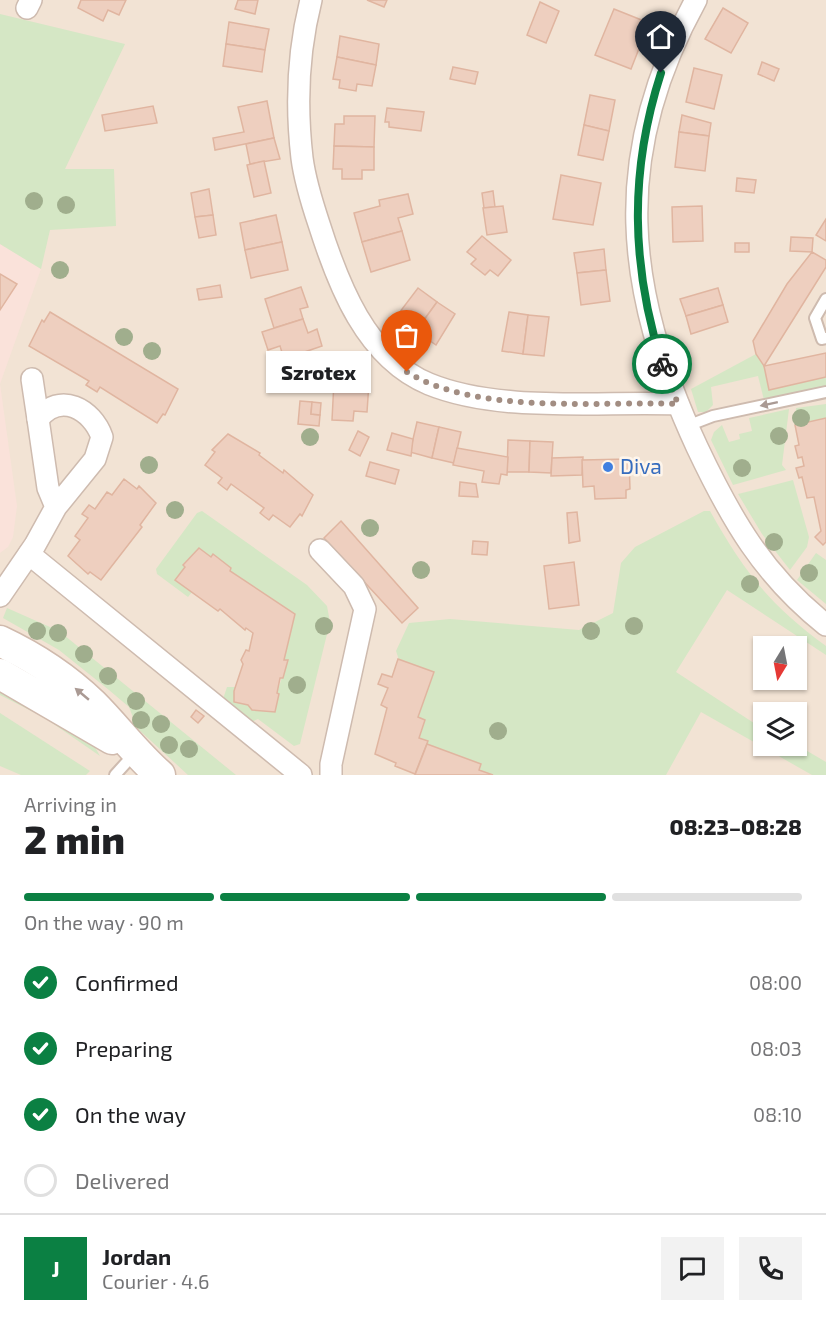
<!DOCTYPE html>
<html lang="en">
<head>
<meta charset="utf-8">
<style>
	body { margin:0; font-family:"Exo 2",sans-serif; background:#f2f2f2; color:#202124; height:100vh; display:flex; flex-direction:column; font-size:22px; white-space:nowrap }
	* { box-sizing:border-box; margin:0 }
	p { font-size:20px; color:#757577 }
	.icon { flex:none; width:33px; height:33px; fill:none; stroke:currentColor; stroke-width:2; stroke-linecap:round; stroke-linejoin:round }
	.map { position:relative; height:775px; overflow:hidden }
	.sheet { display:flex; flex-direction:column; background:#fff; flex:1 }
	.sheet>* { flex:none }
	.needle { width:39px; rotate:190deg }
	.buttons { position:absolute; left:753px; top:636px; display:grid; gap:12px }
	.buttons a { display:grid; place-items:center; width:54px; height:54px; border-radius:0px; background:#fff; box-shadow:0 2px 4px #0004; font-size:30px }
	.pin { position:absolute; display:grid; place-items:center; width:51px; height:51px; color:#fff; margin:-62px -26px; border-radius:50% 50% 50% 0; rotate:-45deg; box-shadow:0 0 6px #0007 }
	.pin .icon { rotate:45deg }
	.courier { position:absolute; display:grid; place-items:center; width:60px; height:60px; margin:-30px; border:4px solid #0b8043; border-radius:50%; background:#fff; color:#222; box-shadow:0 2px 8px #0007 }
	.bubble { position:absolute; height:42px; border-radius:0px; background:#fff; box-shadow:0 2px 4px #0004; font-size:20px; font-weight:800; line-height:42px; text-align:center }
	.summary em { font-style:normal; font-weight:800 }
	.summary div { display:flex; flex-direction:column-reverse }
	.summary { display:flex; align-items:center; justify-content:space-between; height:102px; padding:0 24px }
	h1 { font-size:39px; font-weight:800; line-height:45px }
	.bar { display:grid; grid-template-columns:repeat(4,1fr); gap:9px 6px; align-content:center; height:72px; padding:0 24px }
	.bar i { height:8px; border-radius:4px; background:#e0e0e0 }
	.bar .selected { background:#0b8043 }
	.bar p { grid-column:span 4 }
	.line { display:flex; align-items:center; gap:15px; padding:0 24px; border-top:2px solid #e0e0e0 }
	.line div { flex:1 }
	.round { display:grid; place-items:center; flex:none; width:63px; height:63px; border-radius:0px; background:#f2f2f2 }
	ol { padding:0 24px; list-style:none }
	li { display:flex; align-items:center; gap:18px; height:66px }
	li p { margin-inline-start:auto }
	li .icon { padding:6px; border-radius:50%; background:#0b8043; color:#fff; stroke-width:4 }
	li:last-child { color:#757577 }
	li i { width:33px; height:33px; border:3px solid #e0e0e0; border-radius:50% }
	.map>svg:first-child { display:block }
	.residential { fill:#f2e3d4; fill-rule:evenodd }
	.commercial { fill:#fae2da }
	.green { fill:#d5e7c5 }
	.building { fill:#eecfbf; stroke:#e0b5a0; stroke-width:1.5 }
	.lines { fill:none; stroke-linecap:round; stroke-linejoin:round }
	.lane-casing { stroke:#cebbaf; stroke-width:14 }
	.street-casing { stroke:#cebbaf; stroke-width:24 }
	.secondary-casing { stroke:#d0baad; stroke-width:33 }
	.lane { stroke:#fff; stroke-width:10 }
	.street { stroke:#fff; stroke-width:21 }
	.secondary { stroke:#fff; stroke-width:30 }
	.tree { fill:#a0ae8d }
	.oneway { fill:#aa9a94 }
	.done { stroke:#a28d82; stroke-width:6; stroke-dasharray:0 10.8 }
	.route { stroke:#0b8043; stroke-width:8 }
	.shop-dot { fill:#3f7fe0; stroke:#fef5eb; stroke-width:2 }
	.labels { text-anchor:middle; stroke-width:5; stroke-linejoin:round; paint-order:stroke }
	.shop-label { font-size:21px; fill:#366cbe; stroke:#fef5eb; text-anchor:start }
</style>
</head>
<body>
<div class="map">
<svg width="826" height="775" viewBox="0 0 826 775">
	<rect width="100%" height="100%" fill="#fbf1e5"/>
	<!-- residential -->
	<path class="residential" d="M 0,0 L 826,0 L 826,775 L 0,775 ZM 764,646 L 796,646 L 796,680 L 764,680 ZM 764,712 L 796,712 L 796,746 L 764,746 Z"/>
	<!-- commercial -->
	<polygon class="commercial" points="0,244 41,269 0,384 17,506 13,537 8,547 0,553"/>
	<!-- green -->
	<g class="green">
		<polygon points="0,14 125,44 65,169 114,169 116,226 50,230 41,269 0,244"/>
		<polygon points="756,354 764,366 769,390 826,377 826,386 764,400 758,376 711,387 713,405 706,412 698,412 691,389"/>
		<polygon points="826,404 826,418 795,425 796,408"/>
		<polygon points="789,409 782,465 786,470 733,485 711,440 714,432 722,425 729,442 740,439 739,434 752,431 749,418"/>
		<polygon points="793,480 809,537 807,547 790,570 762,534 738,494"/>
		<polygon points="202,511 307,585 327,606 330,622 300,744 294,746 258,719 249,723 223,699 227,687 237,687 234,691 234,702 248,705 252,710 275,712 279,694 277,693 287,661 284,660 295,614 230,571 231,568 213,555 211,557 199,548 183,564 185,567 176,580 192,592 188,597 157,574 156,569 197,513"/>
		<path d="M 704,511 L 710,511 C 745,573 769,604 826,646 L 826,655 L 727,590 L 676,672 L 763,729 L 764,746 L 797,745 L 826,762 L 826,775 L 812,775 L 701,712 L 666,775 L 493,775 L 479,770 L 481,764 L 427,744 L 428,741 L 419,738 L 425,720 L 418,717 L 396,651 L 409,623 L 450,619 L 579,630 L 613,613 L 621,563 L 635,547 Z"/>
		<polygon points="816,553 826,560 826,604 797,580"/>
		<polygon points="7,608 59,631 236,775 188,775 137,728 129,707 109,690 59,650 3,618"/>
		<polygon points="0,687 92,742 100,756 45,718 0,695"/>
		<polygon points="0,713 90,771 86,775 21,775 0,766"/>
	</g>
	<!-- building -->
	<g class="building">
		<polygon points="81,0 126,0 119,15 108,10 103,21 78,8"/>
		<polygon points="238,0 258,0 255,14 235,9"/>
		<polygon points="367,0 387,0 384,7"/>
		<polygon points="540,2 559,11 546,43 527,35"/>
		<polygon points="723,8 748,23 731,53 705,39"/>
		<polygon points="614,9 649,23 631,69 595,55"/>
		<polygon points="229,22 269,29 265,50 226,44"/>
		<polygon points="340,36 379,44 376,65 337,57"/>
		<polygon points="226,44 265,50 262,72 223,66"/>
		<polygon points="337,57 376,65 372,86 357,84 356,91 339,88 340,80 333,79"/>
		<polygon points="762,62 779,69 774,81 758,74"/>
		<polygon points="453,67 478,72 475,84 450,79"/>
		<polygon points="694,68 722,75 714,109 686,102"/>
		<polygon points="590,95 615,100 609,131 584,125"/>
		<polygon points="267,101 274,138 215,150 213,138 244,132 238,107"/>
		<polygon points="153,106 157,123 105,131 102,115"/>
		<polygon points="387,108 424,112 421,131 389,127 389,122 385,122"/>
		<polygon points="682,115 711,123 709,136 679,132"/>
		<polygon points="344,116 375,116 374,147 334,146 335,124 344,124"/>
		<polygon points="584,125 609,131 603,160 578,155"/>
		<polygon points="679,132 709,136 705,171 675,167"/>
		<polygon points="274,138 280,159 250,164 246,144"/>
		<polygon points="334,146 374,147 374,170 362,170 362,179 342,179 342,169 333,169"/>
		<polygon points="264,161 271,193 254,197 247,165"/>
		<polygon points="561,175 601,183 593,225 553,219"/>
		<polygon points="737,178 756,180 754,193 736,191"/>
		<polygon points="209,189 213,215 195,217 191,193"/>
		<polygon points="493,191 495,207 484,208 482,193"/>
		<polygon points="408,194 413,214 398,218 402,231 362,242 354,213 380,206 379,200"/>
		<polygon points="503,206 507,232 487,235 483,208"/>
		<polygon points="702,206 703,241 673,242 672,207"/>
		<polygon points="213,215 216,235 199,238 195,217"/>
		<polygon points="276,215 282,242 245,250 240,223"/>
		<polygon points="826,219 826,241 816,235"/>
		<polygon points="402,231 410,260 371,272 362,242"/>
		<polygon points="482,236 511,260 498,276 490,270 485,275 471,264 476,259 467,252"/>
		<polygon points="791,237 813,238 812,252 790,251"/>
		<polygon points="282,242 288,270 251,278 245,250"/>
		<rect x="735" y="243" width="14" height="9"/>
		<polygon points="604,249 606,270 577,273 574,253"/>
		<polygon points="812,252 826,260 826,267 764,366 756,354 753,341 787,284"/>
		<polygon points="606,270 610,301 581,305 577,273"/>
		<polygon points="0,274 17,284 0,310"/>
		<polygon points="220,285 222,297 199,300 197,289"/>
		<polygon points="301,287 308,307 300,309 303,319 274,328 265,299"/>
		<polygon points="418,288 437,302 416,331 396,317"/>
		<polygon points="718,288 723,305 686,316 680,299"/>
		<polygon points="437,302 455,314 436,345 416,331"/>
		<polygon points="723,305 728,322 691,334 686,316"/>
		<polygon points="50,312 178,389 165,415 163,414 157,423 100,387 97,392 86,385 89,381 29,346 42,320 44,322"/>
		<polygon points="509,312 528,315 523,354 502,351"/>
		<polygon points="528,315 549,317 544,356 523,354"/>
		<polygon points="303,319 308,333 317,329 322,346 284,359 280,346 268,350 262,332"/>
		<polygon points="826,353 826,377 769,390 764,366"/>
		<polygon points="334,381 369,383 367,412 354,411 353,421 332,420"/>
		<polygon points="300,401 312,402 311,414 320,415 319,426 298,424"/>
		<polygon points="312,402 321,403 320,415 311,414"/>
		<polygon points="826,418 826,542 823,545 815,537 821,531 814,497 807,498 802,477 799,478 796,468 804,466 802,457 798,458 795,446 799,445 795,425"/>
		<polygon points="417,422 439,427 432,458 410,452"/>
		<polygon points="439,427 461,432 454,463 432,458"/>
		<polygon points="358,431 369,437 360,456 349,450"/>
		<polygon points="392,433 413,439 411,456 387,450"/>
		<polygon points="228,434 260,453 259,455 283,473 284,470 313,495 302,516 300,514 290,527 273,515 269,520 265,517 260,513 264,508 231,484 227,490 223,487 218,483 222,478 205,465 215,452 212,450"/>
		<polygon points="508,440 530,441 529,472 507,472"/>
		<polygon points="530,441 553,442 551,473 529,472"/>
		<polygon points="457,448 508,457 507,475 501,474 499,484 482,482 484,471 453,465"/>
		<polygon points="583,457 582,475 551,476 552,458"/>
		<polygon points="629,459 630,489 626,490 626,498 595,499 594,486 583,487 582,460"/>
		<polygon points="370,462 399,470 395,484 366,476"/>
		<polygon points="124,479 137,489 139,486 156,503 140,525 142,527 101,580 90,572 88,574 68,556 80,540 75,536 88,518 82,514 89,505 95,509 107,492 112,495"/>
		<polygon points="460,482 476,484 478,497 459,496"/>
		<polygon points="577,512 580,541 569,543 567,513"/>
		<polygon points="341,521 418,608 402,623 324,538"/>
		<polygon points="473,541 488,542 487,555 472,554"/>
		<polygon points="199,548 211,557 213,554 231,568 230,571 295,614 284,660 288,660 283,678 280,678 277,693 279,694 275,712 252,710 248,705 234,702 234,691 243,664 241,660 246,650 249,651 253,633 246,628 245,630 220,609 218,611 175,580 185,567 183,565"/>
		<polygon points="574,562 579,605 549,609 544,566"/>
		<polygon points="398,659 434,672 418,717 425,720 419,738 428,741 415,774 395,766 396,763 375,754 387,708 381,705 388,688 378,684 382,674 392,677"/>
		<polygon points="196,710 204,716 198,723 191,717"/>
		<polygon points="427,744 481,764 479,770 493,775 415,775"/>
	</g>
	<g class="lines">
		<!-- lane casing -->
		<g class="lane-casing">
			<g id="lane">
				<polyline points="826,299 815,318 822,339 826,338"/>
				<polyline points="687,426 713,416 826,392"/>
				<polyline points="115,775 135,753"/>
			</g>
		</g>
		<!-- street casing -->
		<g class="street-casing">
			<g id="street">
				<path d="M 311,0 C 298,51 296,106 302,158 C 305,181 312,203 319,224 C 338,284 366,358 429,384 C 500,413 601,401 678,404"/>
				<path d="M 696,0 C 610,156 624,289 697,447 C 731,519 763,575 826,625"/>
				<polyline points="27,8 31,0"/>
				<polyline points="32,379 38,419"/>
				<polyline points="320,550 354,586 365,609 331,764 331,775"/>
				<polyline points="29,554 301,775"/>
				<path d="M 0,596 L 35,545 L 56,507 L 95,459 L 102,437 C 92,409 60,391 38,419 L 48,488 L 56,507"/>
			</g>
		</g>
		<!-- secondary casing -->
		<g class="secondary-casing">
			<g id="secondary">
				<path d="M 0,641 C 34,657 66,678 93,704 C 116,727 135,753 160,775"/>
				<polyline points="0,674 112,739"/>
			</g>
		</g>
		<!-- lane -->
		<use href="#lane" class="lane"/>
		<!-- street -->
		<use href="#street" class="street"/>
		<!-- secondary -->
		<use href="#secondary" class="secondary"/>
	</g>
	<!-- trees -->
	<g class="tree">
		<circle cx="34" cy="201" r="9"/>
		<circle cx="66" cy="205" r="9"/>
		<circle cx="60" cy="270" r="9"/>
		<circle cx="124" cy="337" r="9"/>
		<circle cx="152" cy="351" r="9"/>
		<circle cx="801" cy="418" r="9"/>
		<circle cx="779" cy="436" r="9"/>
		<circle cx="310" cy="437" r="9"/>
		<circle cx="149" cy="465" r="9"/>
		<circle cx="742" cy="468" r="9"/>
		<circle cx="175" cy="510" r="9"/>
		<circle cx="370" cy="528" r="9"/>
		<circle cx="774" cy="542" r="9"/>
		<circle cx="421" cy="570" r="9"/>
		<circle cx="809" cy="573" r="9"/>
		<circle cx="750" cy="584" r="9"/>
		<circle cx="324" cy="626" r="9"/>
		<circle cx="634" cy="626" r="9"/>
		<circle cx="37" cy="631" r="9"/>
		<circle cx="591" cy="631" r="9"/>
		<circle cx="58" cy="633" r="9"/>
		<circle cx="84" cy="654" r="9"/>
		<circle cx="108" cy="676" r="9"/>
		<circle cx="297" cy="685" r="9"/>
		<circle cx="136" cy="701" r="9"/>
		<circle cx="141" cy="720" r="9"/>
		<circle cx="161" cy="724" r="9"/>
		<circle cx="498" cy="731" r="9"/>
		<circle cx="169" cy="745" r="9"/>
		<circle cx="189" cy="749" r="9"/>
	</g>
	<!-- one-way arrows -->
	<defs><path id="oneway-solid" d="M-6-.8H1V-3.2L6.5 0L1 3.2V.8H-6Z" transform="scale(1.5)"/></defs>
	<g class="oneway">
		<use href="#oneway-solid" transform="translate(769 404) rotate(168)"/>
		<use href="#oneway-solid" transform="translate(82 694) rotate(-140)"/>
	</g>
	<g class="lines">
		<!-- done -->
		<path class="done" d="M 407,372 C 477,415 597,401 678,404 L 662,364"/>
		<!-- route -->
		<path class="route" d="M 661,73 C 629,172 631,265 662,364"/>
	</g>
	<!-- markers -->
	<circle class="shop-dot" cx="608" cy="467" r="6"/>
	<g class="labels">
		<!-- shop labels -->
		<g class="shop-label">
			<text x="620" y="474">Diva</text>
		</g>
	</g>
</svg>
<div class="buttons">
<a><svg class="needle" viewBox="-14 -14 28 28"><path d="M0-13l5 13h-10z" fill="#e53935"/><path d="M0 13l5-13h-10z" fill="#757577"/></svg></a>
<a><svg class="icon" aria-label="layers" viewBox="0 0 24 24"><path d="M12 4l9 5-9 5-9-5zM3 14l9 5 9-5"/></svg></a>
</div>
<div class="pin" style="left:407px;top:372px;background:#ea580c"><svg class="icon" aria-label="bag" viewBox="0 0 24 24"><path d="M5 8h14l-1 12H6zM9 8a3 3 0 0 1 6 0"/></svg></div>
<div class="pin" style="left:661px;top:73px;background:#1f2937"><svg class="icon" aria-label="home" viewBox="0 0 24 24"><path d="M3 11l9-7 9 7M6 9v11h12V9"/></svg></div>
<div class="courier" style="left:662px;top:364px"><svg class="icon" aria-label="bike" viewBox="0 0 24 24"><circle cx="6" cy="16" r="4"/><circle cx="18" cy="16" r="4"/><path d="M6 16l4-8h5l3 8M10 8l3 8H6M13 5h3"/></svg></div>
<div class="bubble" style="left:266px;top:351px;width:105px">Szrotex</div>
</div>
<section class="sheet">
<div class="summary"><div><h1>2 min</h1><p>Arriving in</p></div><em>08:23–08:28</em></div>
<div class="bar"><i class="selected"></i><i class="selected"></i><i class="selected"></i><i></i><p>On the way · 90 m</p></div>
<ol>
<li><svg class="icon" aria-label="check" viewBox="0 0 24 24"><path d="M5 12l5 5 9-10"/></svg>Confirmed<p>08:00</p></li>
<li><svg class="icon" aria-label="check" viewBox="0 0 24 24"><path d="M5 12l5 5 9-10"/></svg>Preparing<p>08:03</p></li>
<li><svg class="icon" aria-label="check" viewBox="0 0 24 24"><path d="M5 12l5 5 9-10"/></svg>On the way<p>08:10</p></li>
<li><i></i>Delivered</li>
</ol>
<div class="line" style="height:108px"><b class="round" style="background:#0b8043;color:#fff">J</b><div><b>Jordan</b><p>Courier · 4.6</p></div><a class="round"><svg class="icon" aria-label="chat" viewBox="0 0 24 24"><path d="M4 5h16v11H9l-5 4z"/></svg></a><a class="round"><svg class="icon" aria-label="phone" viewBox="0 0 24 24"><path d="M5 4h4l2 5-3 2q2 4 5 5l2-3 5 2v4C11 20 4 13 5 4z"/></svg></a></div>
</section>
</body>
</html>
